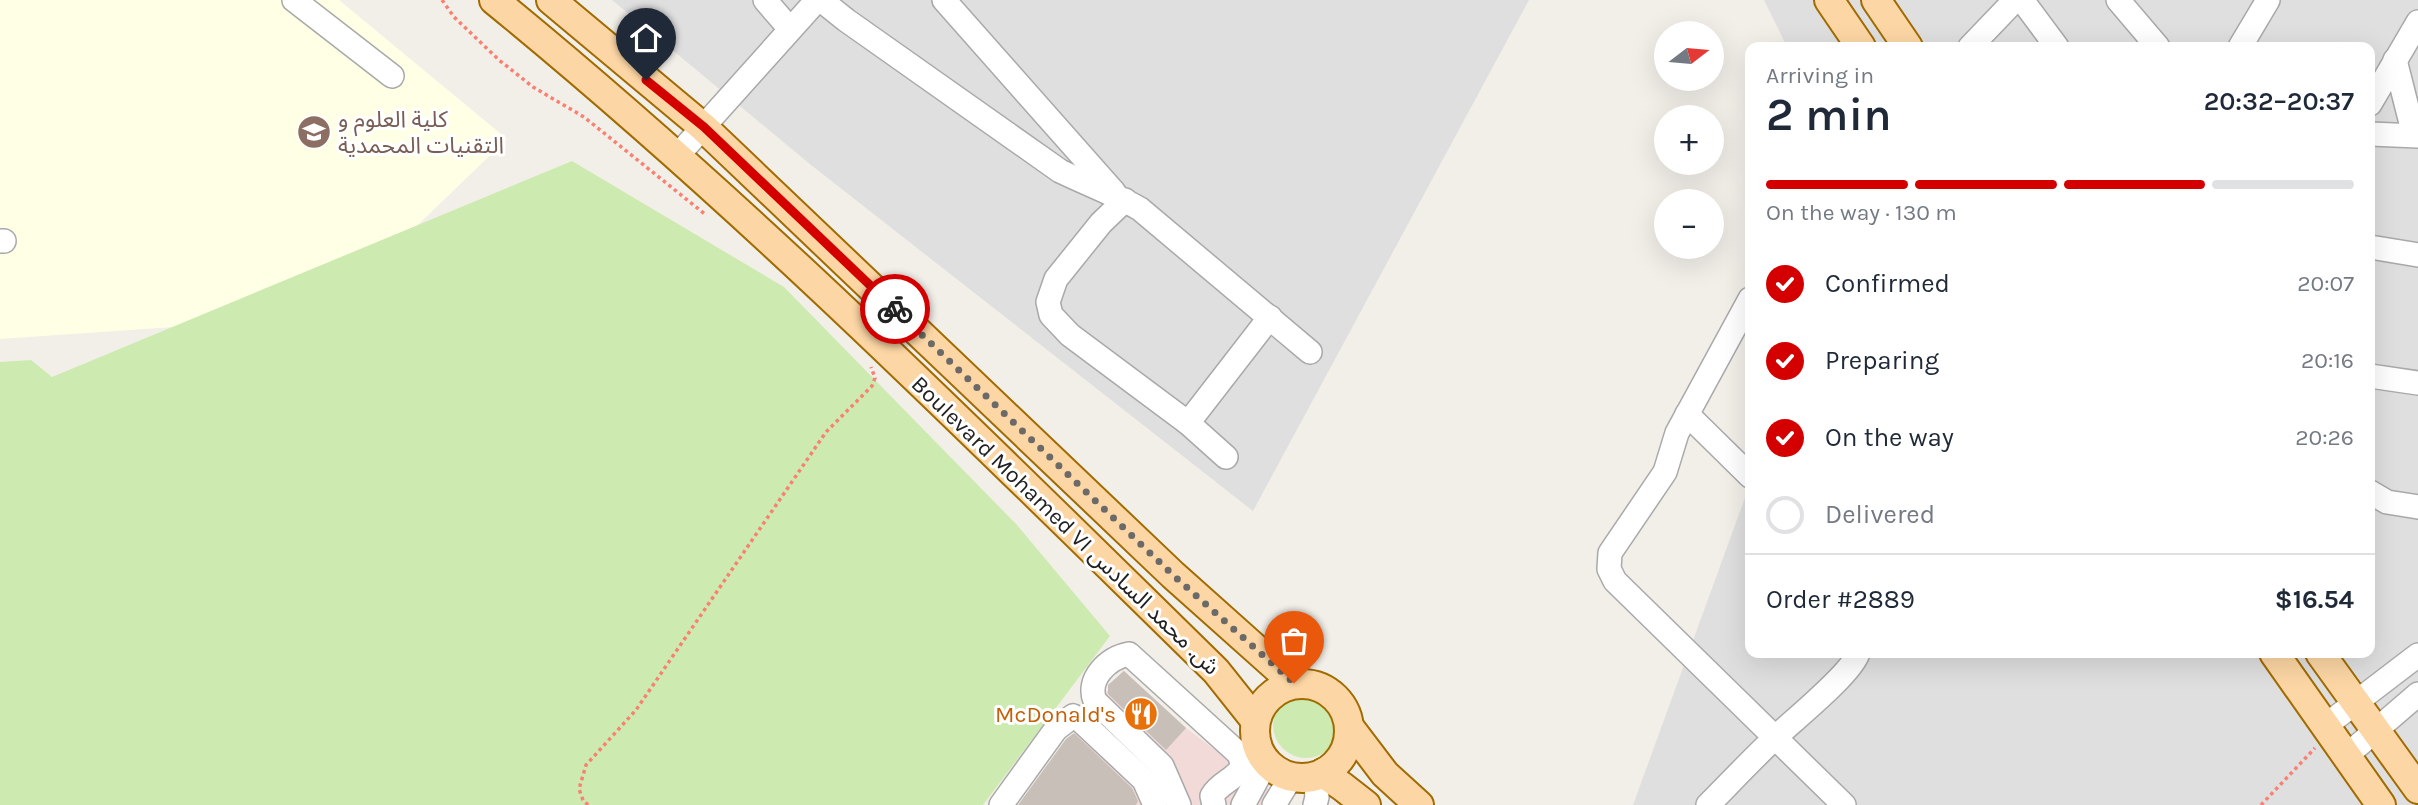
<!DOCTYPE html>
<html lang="en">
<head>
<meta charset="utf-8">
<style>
	body { margin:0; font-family:Karla,"Noto Sans Arabic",sans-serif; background:#f2f2f3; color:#1f2937; height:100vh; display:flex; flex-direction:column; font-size:26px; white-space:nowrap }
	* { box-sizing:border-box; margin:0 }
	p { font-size:23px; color:#747a83 }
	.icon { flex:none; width:38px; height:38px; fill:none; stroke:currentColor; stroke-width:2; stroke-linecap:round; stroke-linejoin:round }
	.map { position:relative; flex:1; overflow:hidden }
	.side { position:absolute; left:1745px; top:42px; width:630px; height:616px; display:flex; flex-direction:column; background:#fff; border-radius:14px; box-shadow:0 7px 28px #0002 }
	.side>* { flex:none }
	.needle { width:46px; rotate:74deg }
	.fabs { position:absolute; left:1654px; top:21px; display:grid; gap:14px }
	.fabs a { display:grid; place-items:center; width:70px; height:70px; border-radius:50%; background:#fff; box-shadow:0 7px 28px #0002; font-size:35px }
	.pin { position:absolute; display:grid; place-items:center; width:60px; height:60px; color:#fff; margin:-72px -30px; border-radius:50% 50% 50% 0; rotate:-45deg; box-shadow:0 0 7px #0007 }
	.pin .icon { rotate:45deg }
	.courier { position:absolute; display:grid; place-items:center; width:70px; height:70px; margin:-35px; border:5px solid #d40000; border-radius:50%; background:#fff; color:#222; box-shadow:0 2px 9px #0007 }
	.head em { font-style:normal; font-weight:600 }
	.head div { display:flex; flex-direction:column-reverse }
	.head { display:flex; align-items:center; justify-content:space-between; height:119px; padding:0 21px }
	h1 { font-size:46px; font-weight:600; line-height:52px }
	.bar { display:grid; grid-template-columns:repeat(4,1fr); gap:10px 7px; align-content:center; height:84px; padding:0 21px }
	.bar i { height:9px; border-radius:5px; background:#e0e1e3 }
	.bar .current { background:#d40000 }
	.bar p { grid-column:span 4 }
	.line { display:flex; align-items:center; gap:18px; padding:0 21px; border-top:2px solid #e0e1e3 }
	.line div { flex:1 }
	ol { padding:0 21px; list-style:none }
	li { display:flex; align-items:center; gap:21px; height:77px }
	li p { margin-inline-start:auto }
	li .icon { padding:7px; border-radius:50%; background:#d40000; color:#fff; stroke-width:4 }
	li:last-child { color:#747a83 }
	li i { width:38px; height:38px; border:4px solid #e0e1e3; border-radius:50% }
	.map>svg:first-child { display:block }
	.residential { fill:#e0dfdf }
	.commercial { fill:#f2dad9 }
	.education { fill:#ffffe5 }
	.grass { fill:#cdebb0 }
	.building { fill:#c7bfb8 }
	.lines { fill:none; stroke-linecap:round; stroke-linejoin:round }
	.minor-casing { stroke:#a9a9a9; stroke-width:26 }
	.major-casing { stroke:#a06b00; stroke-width:32 }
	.path { stroke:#fa8072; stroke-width:3.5; stroke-dasharray:3.5 3.5; stroke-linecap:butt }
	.minor { stroke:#fff; stroke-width:23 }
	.major { stroke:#fcd6a4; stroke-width:28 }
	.done { stroke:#6b6a68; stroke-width:7; stroke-dasharray:0 12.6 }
	.route { stroke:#d40000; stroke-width:9 }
	.labels { text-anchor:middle; stroke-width:6; stroke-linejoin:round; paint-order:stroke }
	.education-label { font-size:23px; fill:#785e54; stroke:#fff; text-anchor:start }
	.street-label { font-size:23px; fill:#222; stroke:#fff }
	.food-label { font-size:23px; fill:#c56008; stroke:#fff; text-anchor:end }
</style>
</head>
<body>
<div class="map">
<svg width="2418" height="805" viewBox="0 0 2418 805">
	<rect width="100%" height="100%" fill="#f2efe9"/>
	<!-- residential -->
	<g class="residential">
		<polygon points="612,0 1529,0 1253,511 811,165"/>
		<polygon points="1764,0 2418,0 2418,805 1633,805 1750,484 1750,653 2370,653 2370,47 1787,47"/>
	</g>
	<!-- commercial -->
	<polygon class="commercial" points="1123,670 1186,728 1290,805 1020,805"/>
	<!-- education -->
	<polygon class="education" points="0,0 339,0 507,139 398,244 202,325 0,339"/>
	<!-- grass -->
	<g class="grass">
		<polygon points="572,161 784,287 1017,525 1110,636 983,805 0,805 0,362 31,360 52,377"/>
		<circle cx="1306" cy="725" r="33"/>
	</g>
	<!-- building -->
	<g class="building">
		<polygon points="1124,671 1186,728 1166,750 1108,694 1108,685"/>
		<polygon points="1074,733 1132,788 1138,801 1136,805 1018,805 1066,739"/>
	</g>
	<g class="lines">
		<!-- minor casing -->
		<g class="minor-casing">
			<g id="minor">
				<polyline points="294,0 392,76"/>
				<polyline points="765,0 790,29"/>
				<path d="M 821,0 L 846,20 L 1060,171 C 1087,184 1114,194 1140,209 L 1310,352"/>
				<polyline points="944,0 1114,192"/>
				<polyline points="2022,0 2057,47"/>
				<polyline points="2118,0 2158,47"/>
				<polyline points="1970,47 2015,0"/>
				<polyline points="2240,47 2268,0"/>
				<polyline points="2395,60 2414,135"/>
				<polyline points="2370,104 2418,22"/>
				<polyline points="2370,134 2418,136"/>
				<polyline points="678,155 817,0"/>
				<polyline points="1125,200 1101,223 1056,279 1048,302 1051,315 1070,335 1188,423 1226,457"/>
				<polyline points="0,241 4,241"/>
				<polyline points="2370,247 2418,255"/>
				<polyline points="1750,299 1677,433 1665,472 1610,553 1609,569 1615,581 1844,805"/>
				<polyline points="2370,376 2418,383"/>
				<polyline points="1687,414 1750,476"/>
				<polyline points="1188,423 1270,317"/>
				<polyline points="2370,492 2387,502 2418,507"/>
				<polyline points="2325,726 2418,655"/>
				<polyline points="2346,756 2418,694"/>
				<polyline points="1001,805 1056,729 1073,716 1079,719 1144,780 1155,805"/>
				<path d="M 1179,805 L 1162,766 L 1095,701 C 1086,679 1108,658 1129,654 L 1239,754 L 1243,766 C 1235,780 1220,782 1212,796 L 1214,805"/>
				<polyline points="1243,805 1266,763"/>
				<polyline points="1274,805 1291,777"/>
				<polyline points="1315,805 1317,797 1315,777"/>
				<path d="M 1708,805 C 1731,782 1754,757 1778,735 C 1796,718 1852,673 1858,653"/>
			</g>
		</g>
		<!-- major casing -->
		<g class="major-casing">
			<g id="major">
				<path d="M 494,0 C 749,208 981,441 1216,671 L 1255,720"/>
				<polyline points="551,0 703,127 1173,575 1294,683"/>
				<polyline points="1829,0 1861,47"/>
				<polyline points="1876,0 1908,47"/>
				<polyline points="2274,653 2381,805"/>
				<polyline points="2320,653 2418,789"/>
				<circle cx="1302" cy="731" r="47"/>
				<polyline points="1350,728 1385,774 1419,805"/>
				<polyline points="1323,773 1343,787 1366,805"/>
			</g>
		</g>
		<!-- path -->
		<g class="path">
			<polyline points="442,0 454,17 499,60 533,87 584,117 706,215"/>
			<polyline points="588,805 583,800 579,789 586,765 636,710 826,432 872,386 875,378 871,367"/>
			<polyline points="2261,805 2315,748"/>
		</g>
		<!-- minor -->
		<use href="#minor" class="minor"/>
		<!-- major -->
		<use href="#major" class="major"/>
	</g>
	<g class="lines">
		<!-- done -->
		<polyline class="done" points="895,309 1173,575 1294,683"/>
		<!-- route -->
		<polyline class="route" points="646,80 704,127 895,309"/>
	</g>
	<!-- icons -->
	<defs>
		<g id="university-disc" transform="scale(1.75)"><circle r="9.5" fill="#8d6e63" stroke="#fff"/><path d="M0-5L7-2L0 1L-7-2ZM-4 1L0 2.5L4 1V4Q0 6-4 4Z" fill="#fff"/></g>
		<g id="restaurant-disc" transform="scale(1.75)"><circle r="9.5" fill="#e8710a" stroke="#fff"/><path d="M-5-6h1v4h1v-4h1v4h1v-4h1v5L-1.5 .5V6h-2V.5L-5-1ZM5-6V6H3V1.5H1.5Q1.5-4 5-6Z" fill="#fff"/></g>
	</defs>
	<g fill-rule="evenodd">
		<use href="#university-disc" x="314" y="132"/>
		<use href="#restaurant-disc" x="1141" y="714"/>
	</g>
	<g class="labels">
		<!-- education labels -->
		<g class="education-label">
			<text x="338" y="127">كلية العلوم و<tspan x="338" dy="26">التقنيات المحمدية</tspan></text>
		</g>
		<!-- street labels -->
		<g class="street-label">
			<text transform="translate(1066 525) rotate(44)" y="8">Boulevard Mohamed VI ش. محمد السادس</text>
		</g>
		<!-- food labels -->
		<g class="food-label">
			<text x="1116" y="722">McDonald's</text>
		</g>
	</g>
</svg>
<div class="fabs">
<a><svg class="needle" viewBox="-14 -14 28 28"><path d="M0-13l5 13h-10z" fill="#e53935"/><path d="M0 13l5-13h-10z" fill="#747a83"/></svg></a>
<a>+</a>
<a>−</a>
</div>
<div class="pin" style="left:1294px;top:683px;background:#ea580c"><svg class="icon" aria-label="bag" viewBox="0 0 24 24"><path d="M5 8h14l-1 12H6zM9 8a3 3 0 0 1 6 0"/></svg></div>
<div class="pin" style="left:646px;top:80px;background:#1f2937"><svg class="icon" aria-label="home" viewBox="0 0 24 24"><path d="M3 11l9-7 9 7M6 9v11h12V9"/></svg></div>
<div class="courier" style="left:895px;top:309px"><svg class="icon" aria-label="bike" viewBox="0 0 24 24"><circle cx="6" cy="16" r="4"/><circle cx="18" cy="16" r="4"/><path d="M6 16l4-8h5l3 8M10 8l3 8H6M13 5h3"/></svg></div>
<section class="side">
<div class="head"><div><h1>2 min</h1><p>Arriving in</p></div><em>20:32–20:37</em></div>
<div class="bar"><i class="current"></i><i class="current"></i><i class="current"></i><i></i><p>On the way · 130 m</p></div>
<ol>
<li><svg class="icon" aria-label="check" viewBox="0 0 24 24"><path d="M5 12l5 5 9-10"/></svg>Confirmed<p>20:07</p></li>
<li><svg class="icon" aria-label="check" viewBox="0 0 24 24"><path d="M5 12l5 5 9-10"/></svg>Preparing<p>20:16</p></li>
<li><svg class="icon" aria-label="check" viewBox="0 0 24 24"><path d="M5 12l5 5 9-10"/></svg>On the way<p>20:26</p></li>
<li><i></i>Delivered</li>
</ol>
<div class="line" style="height:91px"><div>Order #2889</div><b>$16.54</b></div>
</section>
</div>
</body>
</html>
